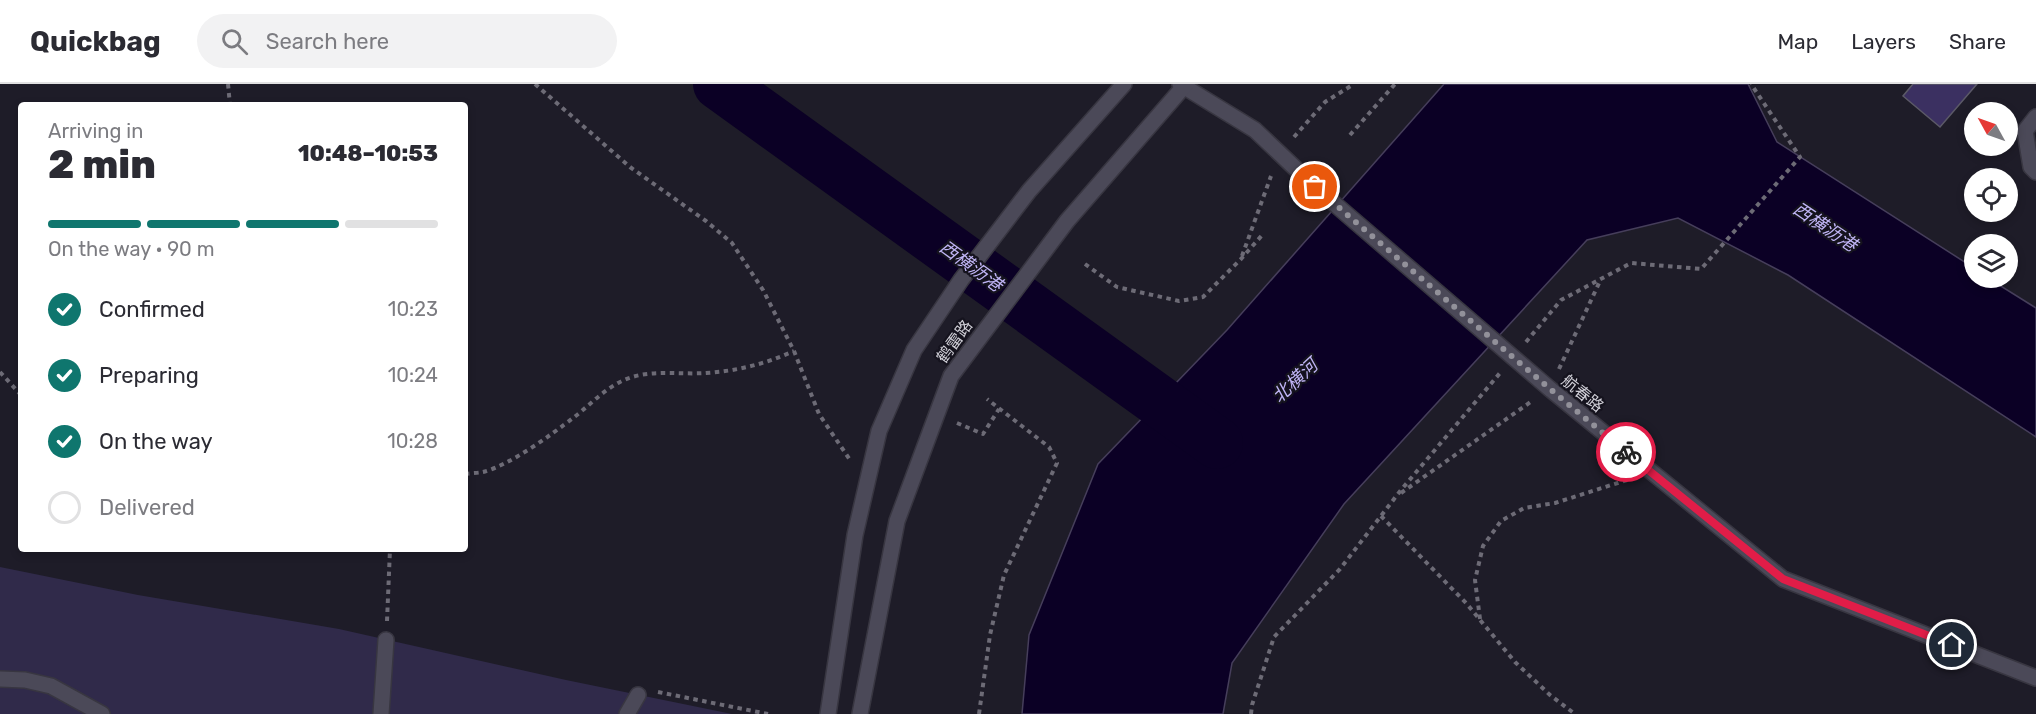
<!DOCTYPE html>
<html lang="en">
<head>
<meta charset="utf-8">
<style>
	body { margin:0; font-family:Rubik,"Noto Sans SC",sans-serif; background:#f2f2f3; color:#2b2b33; height:100vh; display:flex; flex-direction:column; font-size:22px; white-space:nowrap }
	* { box-sizing:border-box; margin:0 }
	p { font-size:20px; color:#7c7c81 }
	.icon { flex:none; width:33px; height:33px; fill:none; stroke:currentColor; stroke-width:2; stroke-linecap:round; stroke-linejoin:round }
	.map { position:relative; flex:1; overflow:hidden }
	.drawer { position:absolute; left:18px; top:18px; width:450px; height:450px; display:flex; flex-direction:column; background:#fff; border-radius:6px; box-shadow:0 3px 9px #0003 }
	.drawer>* { flex:none }
	.needle { width:39px; rotate:310deg }
	.buttons { position:absolute; left:1964px; top:18px; display:grid; gap:12px }
	.buttons a { display:grid; place-items:center; width:54px; height:54px; border-radius:50%; background:#fff; box-shadow:0 3px 9px #0003; font-size:30px }
	.pin { position:absolute; display:grid; place-items:center; width:51px; height:51px; color:#fff; margin:-26px; border:3px solid #fff; border-radius:50%; box-shadow:0 2px 6px #0007 }
	.courier { position:absolute; display:grid; place-items:center; width:60px; height:60px; margin:-30px; border:4px solid #e11d48; border-radius:50%; background:#fff; color:#222; box-shadow:0 2px 8px #0007 }
	.head em { font-style:normal; font-weight:800 }
	.head div { display:flex; flex-direction:column-reverse }
	.head { display:flex; align-items:center; justify-content:space-between; height:102px; padding:0 30px }
	h1 { font-size:39px; font-weight:800; line-height:45px }
	.bar { display:grid; grid-template-columns:repeat(4,1fr); gap:9px 6px; align-content:center; height:72px; padding:0 30px }
	.bar i { height:8px; border-radius:4px; background:#e1e1e2 }
	.bar .current { background:#0f766e }
	.bar p { grid-column:span 4 }
	ol { padding:0 30px; list-style:none }
	li { display:flex; align-items:center; gap:18px; height:66px }
	li p { margin-inline-start:auto }
	li .icon { padding:6px; border-radius:50%; background:#0f766e; color:#fff; stroke-width:4 }
	li:last-child { color:#7c7c81 }
	li i { width:33px; height:33px; border:3px solid #e1e1e2; border-radius:50% }
	header { display:flex; align-items:center; gap:36px; box-sizing:border-box; height:84px; padding:0 30px; background:#fff; border-bottom:2px solid #e1e1e2 }
	header strong { font-size:28px }
	nav { display:flex; gap:33px; margin-inline-start:auto; font-size:21px }
	.search { width:420px; height:54px; background:#f2f2f3; display:flex; align-items:center; gap:15px; box-sizing:border-box; padding:0 21px; border-radius:33px; color:#7c7c81; font-size:22px }
	.map>svg:first-child { display:block }
	.green { fill:#302a4a }
	.water { fill:#0b0025; stroke:#463e5b; stroke-width:1.5 }
	.lines { fill:none; stroke-linecap:round; stroke-linejoin:round }
	.river { stroke:#0b0025; stroke-width:52 }
	.building { fill:#3b3061; stroke:#5b5967; stroke-width:1.5 }
	.minor-casing { stroke:#383641; stroke-width:18 }
	.path { stroke:#6d6b76; stroke-width:4; stroke-dasharray:4.5 4.5; stroke-linecap:butt }
	.minor { stroke:#4b4958; stroke-width:15 }
	.minor-bridge-casing { stroke:#383641; stroke-width:18; stroke-linecap:butt }
	.minor-bridge { stroke:#4b4958; stroke-width:15 }
	.done { stroke:#92919a; stroke-width:6; stroke-dasharray:0 10.8 }
	.route { stroke:#e11d48; stroke-width:8 }
	.labels { text-anchor:middle; stroke-width:4.5; stroke-linejoin:round; paint-order:stroke }
	.street-label { font-size:16px; fill:#d1d0d8; stroke:#15131e }
	.water-label { font-size:18px; font-style:italic; fill:#c0b5f5; stroke:#15131e }
</style>
</head>
<body>
<header>
<strong>Quickbag</strong>
<div class="search"><svg class="icon" aria-label="search" viewBox="0 0 24 24"><circle cx="10" cy="10" r="6"/><path d="M15 15l6 6"/></svg>Search here</div>
<nav><a>Map</a><a>Layers</a><a>Share</a></nav>
</header>
<div class="map">
<svg width="2036" height="630" viewBox="0 0 2036 630">
	<rect width="100%" height="100%" fill="#1e1c28"/>
	<!-- green -->
	<polygon class="green" points="0,483 138,511 339,545 566,596 732,630 0,630"/>
	<!-- water -->
	<polygon class="water" points="1444,0 1748,0 1777,58 1974,184 1974,194 1988,194 2036,224 2036,353 1788,191 1678,134 1587,156 1344,420 1232,579 1223,630 1022,630 1029,551 1098,380 1227,246"/>
	<g class="lines">
		<!-- river -->
		<polyline class="river" points="719,0 1217,359"/>
	</g>
	<!-- building -->
	<polygon class="building" points="1913,0 1977,0 1940,43 1903,12"/>
	<g class="lines">
		<!-- minor casing -->
		<g class="minor-casing">
			<g id="minor">
				<polyline points="1180,0 1255,46 1315,103"/>
				<polyline points="2036,33 2025,47 2031,83 2036,88"/>
				<polyline points="1550,305 1783,495 2036,594"/>
				<polyline points="0,595 25,596 51,602 102,630"/>
				<polyline points="381,630 386,556"/>
				<polyline points="627,630 638,611"/>
				<polyline points="828,630 855,451 879,347 914,266 961,196 1029,107 1124,0"/>
				<polyline points="860,630 897,437 951,292 1067,137 1186,0"/>
			</g>
		</g>
		<!-- path -->
		<g class="path">
			<polyline points="228,0 230,21"/>
			<polyline points="535,0 630,83 706,137 732,159 763,206 794,267 819,330 850,376"/>
			<polyline points="1350,51 1395,0"/>
			<polyline points="1294,53 1325,18 1354,0"/>
			<polyline points="1242,172 1271,92"/>
			<polyline points="1085,180 1117,203 1179,217 1203,213 1241,175 1264,149"/>
			<polyline points="1526,258 1561,216 1631,179 1701,185 1800,73 1751,0"/>
			<polyline points="1559,285 1600,197"/>
			<polyline points="0,288 21,311"/>
			<polyline points="957,339 983,350 999,325"/>
			<path d="M 465,390 C 471,389 478,389 483,388 C 510,381 551,351 573,334 C 589,322 602,307 620,298 C 646,284 678,291 706,289 C 737,287 765,280 794,267"/>
			<polyline points="1401,409 1532,317"/>
			<polyline points="1381,432 1466,519 1515,578 1550,611 1575,630"/>
			<polyline points="1480,535 1475,496 1483,462 1501,437 1524,424 1555,419 1627,396"/>
			<polyline points="387,537 390,465"/>
			<polyline points="658,608 768,630"/>
			<polyline points="979,630 990,551 1004,491 1057,379 1049,363 987,315"/>
			<polyline points="1251,630 1252,621 1274,553 1340,485 1401,406 1500,289"/>
		</g>
		<!-- minor -->
		<use href="#minor" class="minor"/>
		<!-- minor-bridge casing -->
		<g class="minor-bridge-casing">
			<polyline id="minor-bridge" points="1315,103 1550,305"/>
		</g>
		<!-- minor-bridge -->
		<use href="#minor-bridge" class="minor-bridge"/>
	</g>
	<g class="lines">
		<!-- done -->
		<polyline class="done" points="1315,103 1550,305 1626,368"/>
		<!-- route -->
		<polyline class="route" points="1626,368 1783,495 1952,561"/>
	</g>
	<g class="labels">
		<!-- street labels -->
		<g class="street-label">
			<text transform="translate(954 257) rotate(-54)" y="6">鹤雷路</text>
			<text transform="translate(1583 309) rotate(39)" y="6">航春路</text>
		</g>
		<!-- water labels -->
		<g class="water-label">
			<text transform="translate(1825 143) rotate(34)" y="6">西横沥港</text>
			<text transform="translate(971 182) rotate(36)" y="6">西横沥港</text>
			<text transform="translate(1295 297) rotate(-43)" y="6">北横河</text>
		</g>
	</g>
</svg>
<div class="buttons">
<a><svg class="needle" viewBox="-14 -14 28 28"><path d="M0-13l5 13h-10z" fill="#e53935"/><path d="M0 13l5-13h-10z" fill="#7c7c81"/></svg></a>
<a><svg class="icon" aria-label="locate" viewBox="0 0 24 24"><circle cx="12" cy="12" r="6"/><path d="M12 2v4M12 18v4M2 12h4M18 12h4"/></svg></a>
<a><svg class="icon" aria-label="layers" viewBox="0 0 24 24"><path d="M12 4l9 5-9 5-9-5zM3 14l9 5 9-5"/></svg></a>
</div>
<div class="pin" style="left:1315px;top:103px;background:#ea580c"><svg class="icon" aria-label="bag" viewBox="0 0 24 24"><path d="M5 8h14l-1 12H6zM9 8a3 3 0 0 1 6 0"/></svg></div>
<div class="pin" style="left:1952px;top:561px;background:#1f2937"><svg class="icon" aria-label="home" viewBox="0 0 24 24"><path d="M3 11l9-7 9 7M6 9v11h12V9"/></svg></div>
<div class="courier" style="left:1626px;top:368px"><svg class="icon" aria-label="bike" viewBox="0 0 24 24"><circle cx="6" cy="16" r="4"/><circle cx="18" cy="16" r="4"/><path d="M6 16l4-8h5l3 8M10 8l3 8H6M13 5h3"/></svg></div>
<section class="drawer">
<div class="head"><div><h1>2 min</h1><p>Arriving in</p></div><em>10:48–10:53</em></div>
<div class="bar"><i class="current"></i><i class="current"></i><i class="current"></i><i></i><p>On the way · 90 m</p></div>
<ol>
<li><svg class="icon" aria-label="check" viewBox="0 0 24 24"><path d="M5 12l5 5 9-10"/></svg>Confirmed<p>10:23</p></li>
<li><svg class="icon" aria-label="check" viewBox="0 0 24 24"><path d="M5 12l5 5 9-10"/></svg>Preparing<p>10:24</p></li>
<li><svg class="icon" aria-label="check" viewBox="0 0 24 24"><path d="M5 12l5 5 9-10"/></svg>On the way<p>10:28</p></li>
<li><i></i>Delivered</li>
</ol>
</section>
</div>
</body>
</html>
